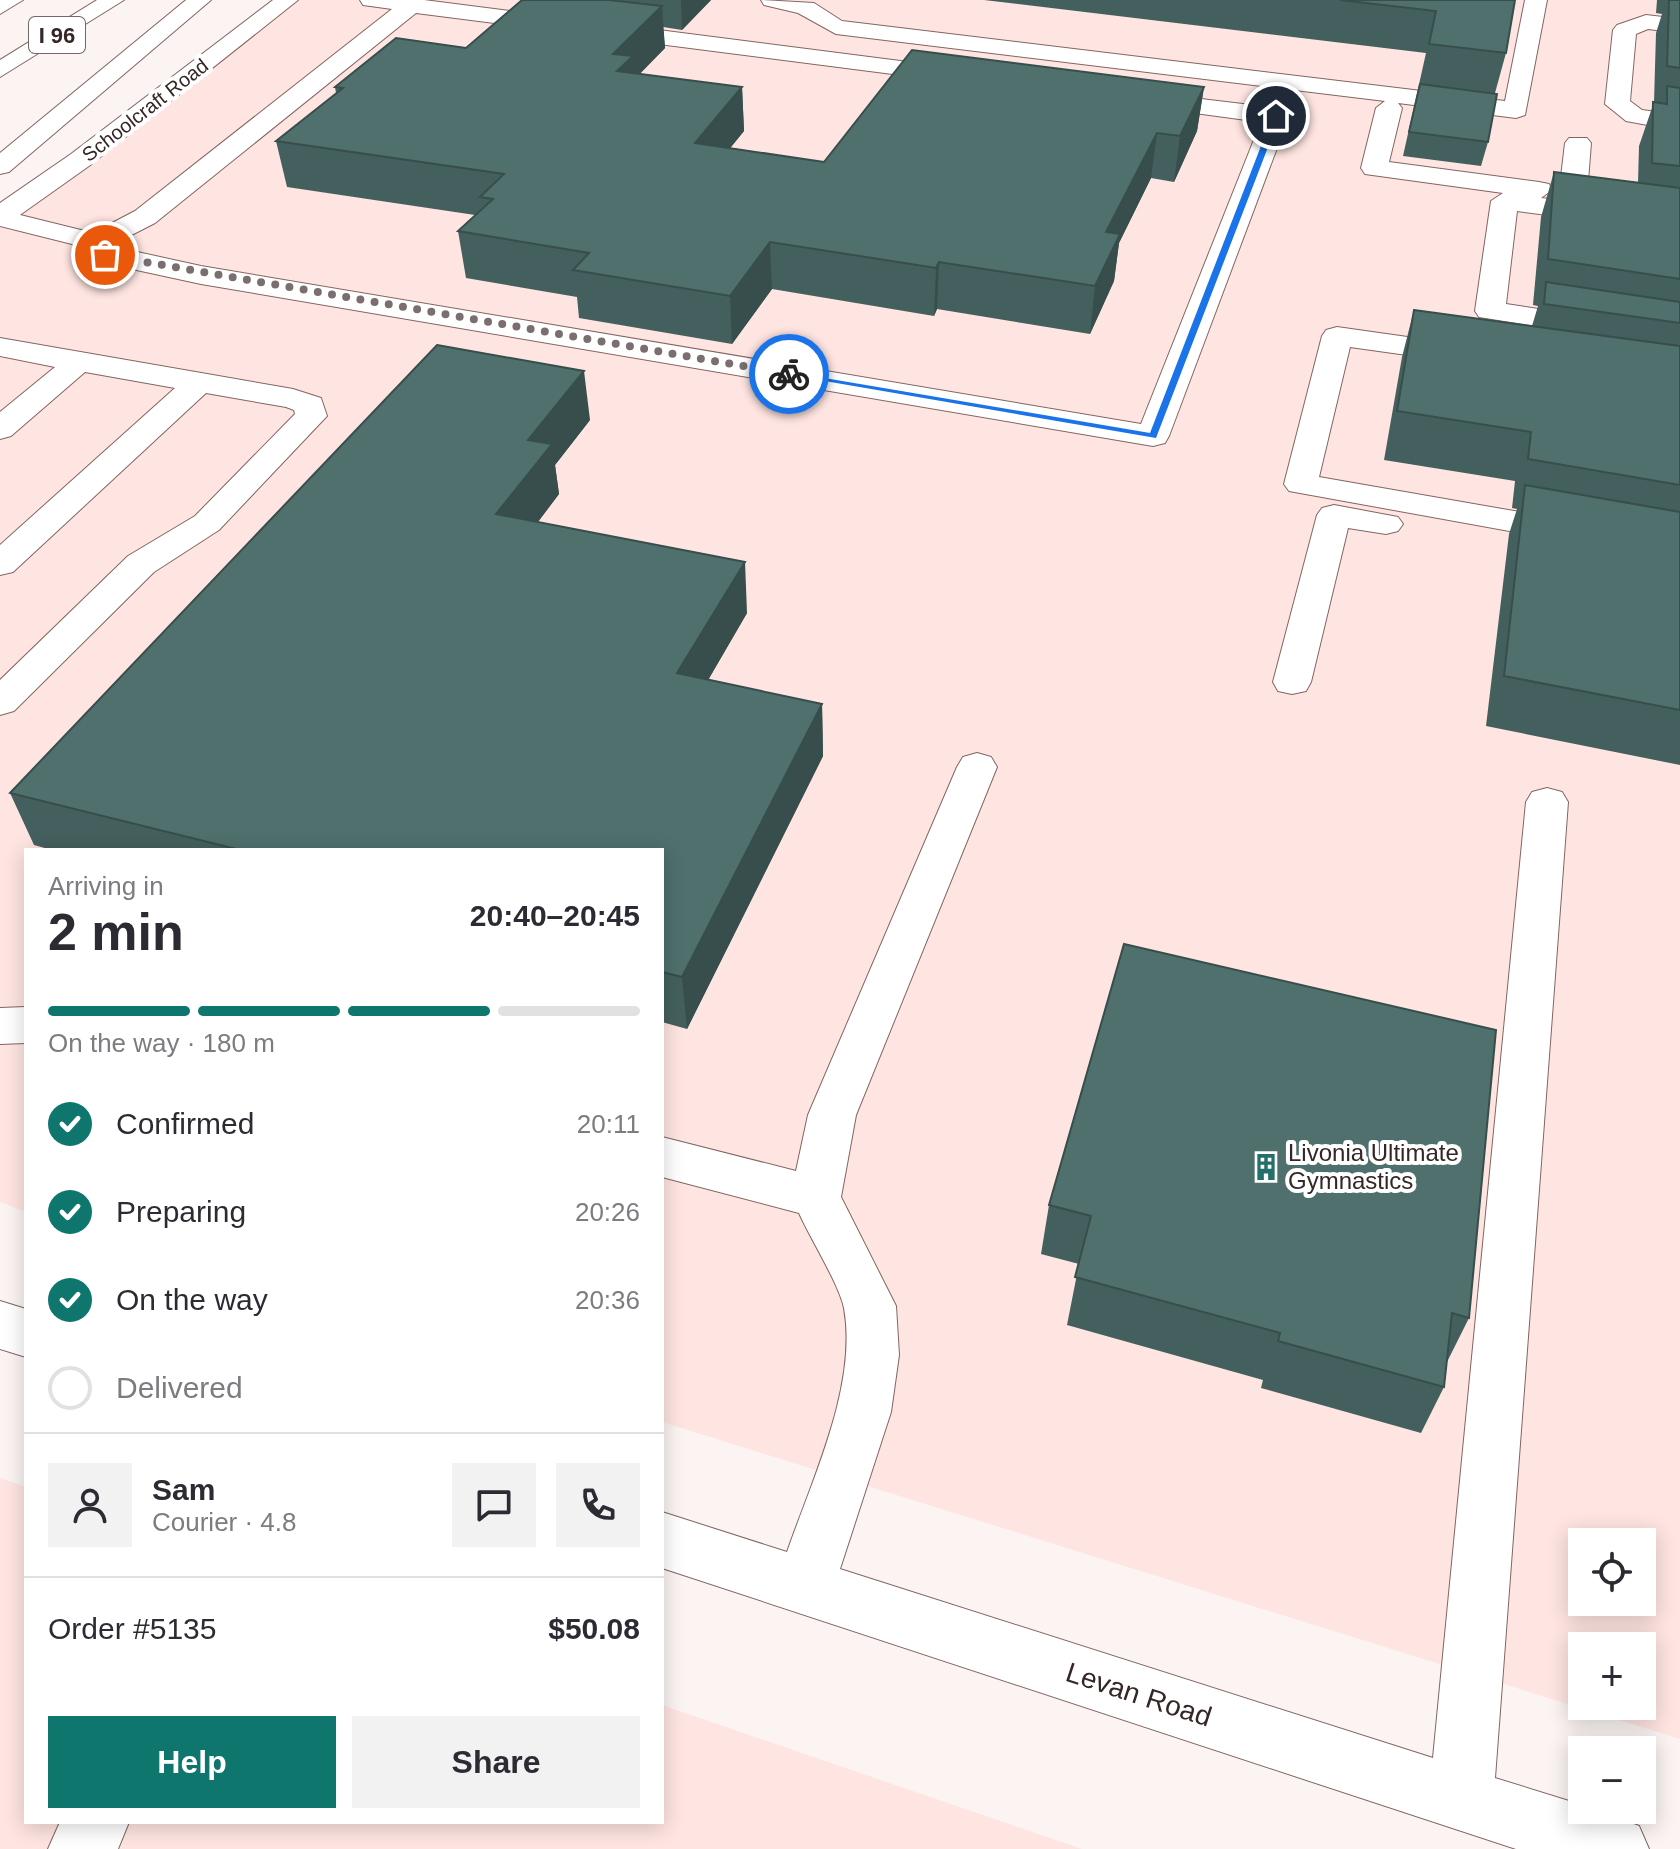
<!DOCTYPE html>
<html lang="en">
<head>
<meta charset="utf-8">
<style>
	body { margin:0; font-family:Arial,sans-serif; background:#f2f2f3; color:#2b2b33; height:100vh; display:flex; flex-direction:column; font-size:30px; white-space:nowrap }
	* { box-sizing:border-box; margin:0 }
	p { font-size:26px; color:#7c7c81 }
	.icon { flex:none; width:44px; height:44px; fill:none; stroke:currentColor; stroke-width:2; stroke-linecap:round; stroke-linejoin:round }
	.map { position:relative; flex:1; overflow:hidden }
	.drawer { position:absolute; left:24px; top:848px; width:640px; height:976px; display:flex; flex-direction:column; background:#fff; border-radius:0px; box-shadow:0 4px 20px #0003 }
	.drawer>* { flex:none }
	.tools { position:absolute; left:1568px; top:1528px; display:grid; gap:16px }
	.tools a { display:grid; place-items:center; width:88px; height:88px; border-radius:0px; background:#fff; box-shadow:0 4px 20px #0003; font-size:40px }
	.pin { position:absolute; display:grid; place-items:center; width:68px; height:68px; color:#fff; margin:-34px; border:4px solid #fff; border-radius:50%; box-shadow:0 2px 8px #0007 }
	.courier { position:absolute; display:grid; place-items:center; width:80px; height:80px; margin:-40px; border:6px solid #1a73e8; border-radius:50%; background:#fff; color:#222; box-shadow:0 2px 10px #0007 }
	.headline em { font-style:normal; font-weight:700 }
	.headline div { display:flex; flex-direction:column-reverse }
	.headline { display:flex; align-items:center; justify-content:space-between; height:136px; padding:0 24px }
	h1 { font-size:52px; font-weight:700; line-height:60px }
	.bar { display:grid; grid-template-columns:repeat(4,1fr); gap:12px 8px; align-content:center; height:96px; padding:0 24px }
	.bar i { height:10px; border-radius:6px; background:#e1e1e2 }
	.bar .active { background:#0f766e }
	.bar p { grid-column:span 4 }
	.line { display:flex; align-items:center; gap:20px; padding:0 24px; border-top:2px solid #e1e1e2 }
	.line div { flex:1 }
	.round { display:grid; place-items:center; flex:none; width:84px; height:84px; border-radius:0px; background:#f2f2f3 }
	ol { padding:0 24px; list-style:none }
	li { display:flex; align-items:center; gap:24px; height:88px }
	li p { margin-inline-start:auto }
	li .icon { padding:8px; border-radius:50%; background:#0f766e; color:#fff; stroke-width:4 }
	li:last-child { color:#7c7c81 }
	li i { width:44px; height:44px; border:4px solid #e1e1e2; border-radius:50% }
	.cta { display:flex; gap:16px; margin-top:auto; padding:16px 24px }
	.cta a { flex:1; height:92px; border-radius:0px; background:#0f766e; color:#fff; font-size:32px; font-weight:700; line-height:92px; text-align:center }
	.cta a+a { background:#f2f2f3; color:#2b2b33 }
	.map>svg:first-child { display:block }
	.built { fill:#ffe5e2; fill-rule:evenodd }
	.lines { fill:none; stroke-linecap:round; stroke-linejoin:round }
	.minor-casing { stroke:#826561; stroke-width:2 }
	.major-casing { stroke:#826561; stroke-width:2 }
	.highway-casing { stroke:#826561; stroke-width:2 }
	.minor { fill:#fff; fill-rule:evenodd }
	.major { fill:#fff; fill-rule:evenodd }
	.highway { fill:#fff; fill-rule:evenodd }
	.wall { fill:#44605e }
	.shaded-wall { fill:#374e4c }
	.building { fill:#4f706d; stroke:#374e4c; stroke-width:2 }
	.route { fill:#1a73e8 }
	.done { stroke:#7a6f6e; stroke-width:8; stroke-dasharray:0 14.4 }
	.labels { text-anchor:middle; stroke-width:8; stroke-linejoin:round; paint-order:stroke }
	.far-street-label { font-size:20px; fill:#342726; stroke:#fff }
	.shield { fill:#fff; stroke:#716867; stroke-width:2 }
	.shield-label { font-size:22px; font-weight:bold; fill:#342726 }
	.poi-label { font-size:24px; fill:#342726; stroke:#fff; text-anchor:start }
	.near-street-label { font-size:28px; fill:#342726; stroke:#fff }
</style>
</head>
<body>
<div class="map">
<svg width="1680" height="1849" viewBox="0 0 1680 1849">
	<rect width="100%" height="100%" fill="#fbf4f3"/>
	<!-- built -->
	<g class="built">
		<path d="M 299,0 L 1680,0 L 1680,1739 L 662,1422 L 662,850 L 26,850 L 26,1212 L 0,1202 L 0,228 L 126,136 ZM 1582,1542 L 1642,1542 L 1642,1602 L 1582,1602 ZM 1582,1646 L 1642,1646 L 1642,1706 L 1582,1706 Z"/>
		<polygon points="0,1478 26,1487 26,1822 662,1822 662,1705 1082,1849 0,1849"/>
	</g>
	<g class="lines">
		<!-- minor casing -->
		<g class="minor-casing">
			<g id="minor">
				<polygon points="360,0 424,0 955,68 967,75 955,82 416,13 155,223 110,246 201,266 1141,424 1261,122 1143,106 1131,99 1143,92 1276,108 1289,116 1169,436 1165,443 1153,446 201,284 95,261 72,244 0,226 0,210 93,233 135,211 392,9 363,5"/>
				<polygon points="761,0 814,3 842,21 1505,101 1525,0 1547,0 1525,115 1516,118 1398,103 1402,108 1389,162 1539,182 1549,184 1552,190 1541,198 1570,201 1559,194 1565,143 1569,138 1587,138 1591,143 1587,194 1574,202 1680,216 1680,232 1517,211 1506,304 1680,331 1680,349 1479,317 1475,311 1491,201 1503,193 1365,174 1361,168 1376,108 1385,101 836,34 798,13 764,5"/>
				<polygon points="1646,15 1680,19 1680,33 1648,29 1636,34 1630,101 1642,110 1680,115 1680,131 1626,121 1605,104 1613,30 1617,25"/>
				<polygon points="1337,327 1464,345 1475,347 1479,354 1475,361 1464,363 1350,347 1319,477 1680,540 1680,562 1289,491 1284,484 1322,336 1326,330"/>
				<polygon points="0,338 293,389 321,398 327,416 219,530 154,572 14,711 0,715 0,680 128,556 195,516 295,414 294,410 286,407 206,393 13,572 0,575 0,545 175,388 85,372 11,436 0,439 0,412 55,367 0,356"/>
				<polygon points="1334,505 1398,517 1403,524 1398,531 1386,534 1348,528 1311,682 1306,691 1292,694 1278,691 1273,682 1317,515 1322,508"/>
				<path d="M 977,753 L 991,757 L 997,767 L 856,1115 L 841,1197 L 896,1306 L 899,1355 L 891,1412 L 840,1569 L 1433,1758 L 1526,802 L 1532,792 L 1547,788 L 1562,792 L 1568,802 L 1495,1778 L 1582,1805 L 1582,1810 L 1596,1810 L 1639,1826 L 1649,1849 L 1516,1849 L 662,1568 L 662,1512 L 787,1552 C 812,1480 858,1385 844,1308 C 839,1284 810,1238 799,1213 L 662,1177 L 662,1137 L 796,1171 L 808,1115 L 957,767 L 963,757 Z"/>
				<polygon points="26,1007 26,1043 0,1044 0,1008"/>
				<polygon points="0,1301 26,1309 26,1357 0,1349"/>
				<polygon points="60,1822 129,1822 118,1849 48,1849"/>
			</g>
		</g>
		<!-- major casing -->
		<g class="major-casing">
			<polygon id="major" points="273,0 298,0 89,166 10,222 0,224 0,203 71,154"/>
		</g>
		<!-- highway casing -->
		<g class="highway-casing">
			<g id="highway">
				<polygon points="0,0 23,0 0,14"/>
				<polygon points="97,0 124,0 0,77 0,60"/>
				<polygon points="186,0 211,0 9,172 0,174 0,153"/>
			</g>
		</g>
		<!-- minor -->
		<use href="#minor" class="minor"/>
		<!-- major -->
		<use href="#major" class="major"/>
		<!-- highway -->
		<use href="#highway" class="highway"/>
	</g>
	<!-- wall -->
	<g class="wall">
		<polygon points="619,0 711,0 682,30 663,27 665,48 639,74 742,87 744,131 730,148 824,162 1204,87 1197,131 1174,182 1151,178 1119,243 1114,281 1090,334 937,309 934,316 772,289 732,344 579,318 577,297 466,278 458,231 475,215 287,187 276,141 336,93 335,87 619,1"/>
		<polygon points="984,0 1515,0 1506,53 1495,93 1488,142 1481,166 1403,156 1426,53"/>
		<polygon points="1657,0 1680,0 1680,765 1486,726 1509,534 1517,509 1512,508 1515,481 1384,460 1402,357 1414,310 1532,326 1538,306 1533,305 1541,217 1554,172 1638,183 1639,146 1654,102 1656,33 1662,14 1656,13"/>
		<polygon points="590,420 555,465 559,494 538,522 747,613 708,680 822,704 823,756 687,1029 662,1022 662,850 52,850 34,845 10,793"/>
		<polygon points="1049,1205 1469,1318 1447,1362 1444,1387 1421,1433 1261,1388 1263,1380 1067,1325 1079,1264 1041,1254"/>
	</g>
	<!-- shaded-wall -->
	<g class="shaded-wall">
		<polygon points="681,0 711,0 682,30"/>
		<polygon points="662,6 665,48 635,79 621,115 613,54"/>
		<polygon points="742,87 744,131 698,188 695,143"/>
		<polygon points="1204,87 1197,131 1174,182 1180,136"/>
		<polygon points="1157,133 1151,178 1119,243 1114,281 1090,334 1095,286 1106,232"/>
		<polygon points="770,242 772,289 732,344 730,296"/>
		<polygon points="939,262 937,309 934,316 936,268"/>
		<polygon points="584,371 590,420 555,465 559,494 505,565 496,514 528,440"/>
		<polygon points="745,562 747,613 682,725 677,673"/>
		<polygon points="822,704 823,756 687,1029 682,977"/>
	</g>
	<!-- building -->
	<g class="building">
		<polygon points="522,0 609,0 662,6 613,54 633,56 617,71 742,87 695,143 824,162 912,50 1204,87 1180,136 1157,133 1106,232 1120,234 1095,286 939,262 936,268 770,242 730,296 573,270 589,253 458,231 493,199 480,197 504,174 276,141 343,88 335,87 396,38 466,48"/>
		<polygon points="1340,0 1515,0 1506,53 1429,44 1436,11"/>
		<polygon points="1669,0 1680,0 1680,68 1667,66"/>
		<polygon points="1420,84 1497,94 1488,142 1409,132"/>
		<polygon points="1667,86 1680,88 1680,166 1652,163 1653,102 1667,104"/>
		<polygon points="1554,172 1680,188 1680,279 1548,259"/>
		<polygon points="1546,282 1680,302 1680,323 1544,304"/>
		<polygon points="1414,310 1680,346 1680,485 1528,459 1531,432 1397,411"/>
		<polygon points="437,345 584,371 528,440 552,444 496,514 745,562 677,673 822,704 682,977 662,972 662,850 240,850 10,793"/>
		<polygon points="1525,485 1680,512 1680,710 1504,676"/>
		<polygon points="1124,944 1496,1030 1469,1318 1452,1313 1444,1387 1278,1341 1280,1333 1075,1277 1091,1216 1049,1205"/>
	</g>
	<!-- route -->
	<polygon class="route" points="1273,115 1280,116 1156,438 784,374 789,372 1150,433"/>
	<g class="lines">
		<!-- done -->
		<polyline class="done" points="105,255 789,374"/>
	</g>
	<!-- icons -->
	<defs>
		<g id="building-bare" transform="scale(2.16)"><path d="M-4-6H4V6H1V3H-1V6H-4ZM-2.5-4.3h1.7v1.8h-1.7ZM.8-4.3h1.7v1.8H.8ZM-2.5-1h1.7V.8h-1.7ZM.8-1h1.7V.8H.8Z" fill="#256f6b" stroke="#fff" stroke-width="2.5" paint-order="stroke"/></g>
	</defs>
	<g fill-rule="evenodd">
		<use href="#building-bare" x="1266" y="1167"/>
	</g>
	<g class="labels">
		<!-- far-street labels -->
		<g class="far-street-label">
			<text transform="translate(145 110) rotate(-38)" y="7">Schoolcraft Road</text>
		</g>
		<!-- shield labels -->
		<rect class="shield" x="29" y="17" width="56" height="36" rx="6"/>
		<g class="shield-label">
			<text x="57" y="43">I 96</text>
		</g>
		<!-- poi labels -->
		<g class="poi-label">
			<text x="1288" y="1161">Livonia Ultimate<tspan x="1288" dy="28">Gymnastics</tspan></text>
		</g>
		<!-- near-street labels -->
		<g class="near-street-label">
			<text transform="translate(1139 1694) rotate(18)" y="10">Levan Road</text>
		</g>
	</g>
</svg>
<div class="tools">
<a><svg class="icon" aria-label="locate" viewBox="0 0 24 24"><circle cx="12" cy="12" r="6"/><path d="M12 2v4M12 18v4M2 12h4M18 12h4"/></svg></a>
<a>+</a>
<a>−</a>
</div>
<div class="pin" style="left:105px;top:255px;background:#ea580c"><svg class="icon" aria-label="bag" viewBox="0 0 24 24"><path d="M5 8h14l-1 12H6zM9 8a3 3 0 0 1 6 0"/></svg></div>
<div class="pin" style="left:1276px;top:116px;background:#1f2937"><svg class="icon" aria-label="home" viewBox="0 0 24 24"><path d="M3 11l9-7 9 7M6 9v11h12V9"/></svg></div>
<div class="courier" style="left:789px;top:374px"><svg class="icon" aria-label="bike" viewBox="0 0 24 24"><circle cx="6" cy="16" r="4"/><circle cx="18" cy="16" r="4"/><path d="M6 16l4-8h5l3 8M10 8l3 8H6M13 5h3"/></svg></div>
<section class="drawer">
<div class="headline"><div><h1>2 min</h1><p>Arriving in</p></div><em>20:40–20:45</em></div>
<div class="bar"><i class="active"></i><i class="active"></i><i class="active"></i><i></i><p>On the way · 180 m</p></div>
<ol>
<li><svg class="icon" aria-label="check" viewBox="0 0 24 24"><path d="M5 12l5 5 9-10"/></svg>Confirmed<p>20:11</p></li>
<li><svg class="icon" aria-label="check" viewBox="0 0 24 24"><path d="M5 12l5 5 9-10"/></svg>Preparing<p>20:26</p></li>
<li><svg class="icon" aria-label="check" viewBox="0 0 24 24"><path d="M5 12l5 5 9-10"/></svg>On the way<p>20:36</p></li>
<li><i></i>Delivered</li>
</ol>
<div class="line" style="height:144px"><a class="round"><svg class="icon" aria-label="person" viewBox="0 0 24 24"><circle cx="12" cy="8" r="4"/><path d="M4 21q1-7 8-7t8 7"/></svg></a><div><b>Sam</b><p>Courier · 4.8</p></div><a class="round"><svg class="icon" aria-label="chat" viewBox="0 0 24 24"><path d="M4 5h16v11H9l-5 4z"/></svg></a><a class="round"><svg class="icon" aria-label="phone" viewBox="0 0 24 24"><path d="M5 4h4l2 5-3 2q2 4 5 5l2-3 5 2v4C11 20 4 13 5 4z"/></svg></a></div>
<div class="line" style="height:104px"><div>Order #5135</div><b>$50.08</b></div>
<div class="cta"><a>Help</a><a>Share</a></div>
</section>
</div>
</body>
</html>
